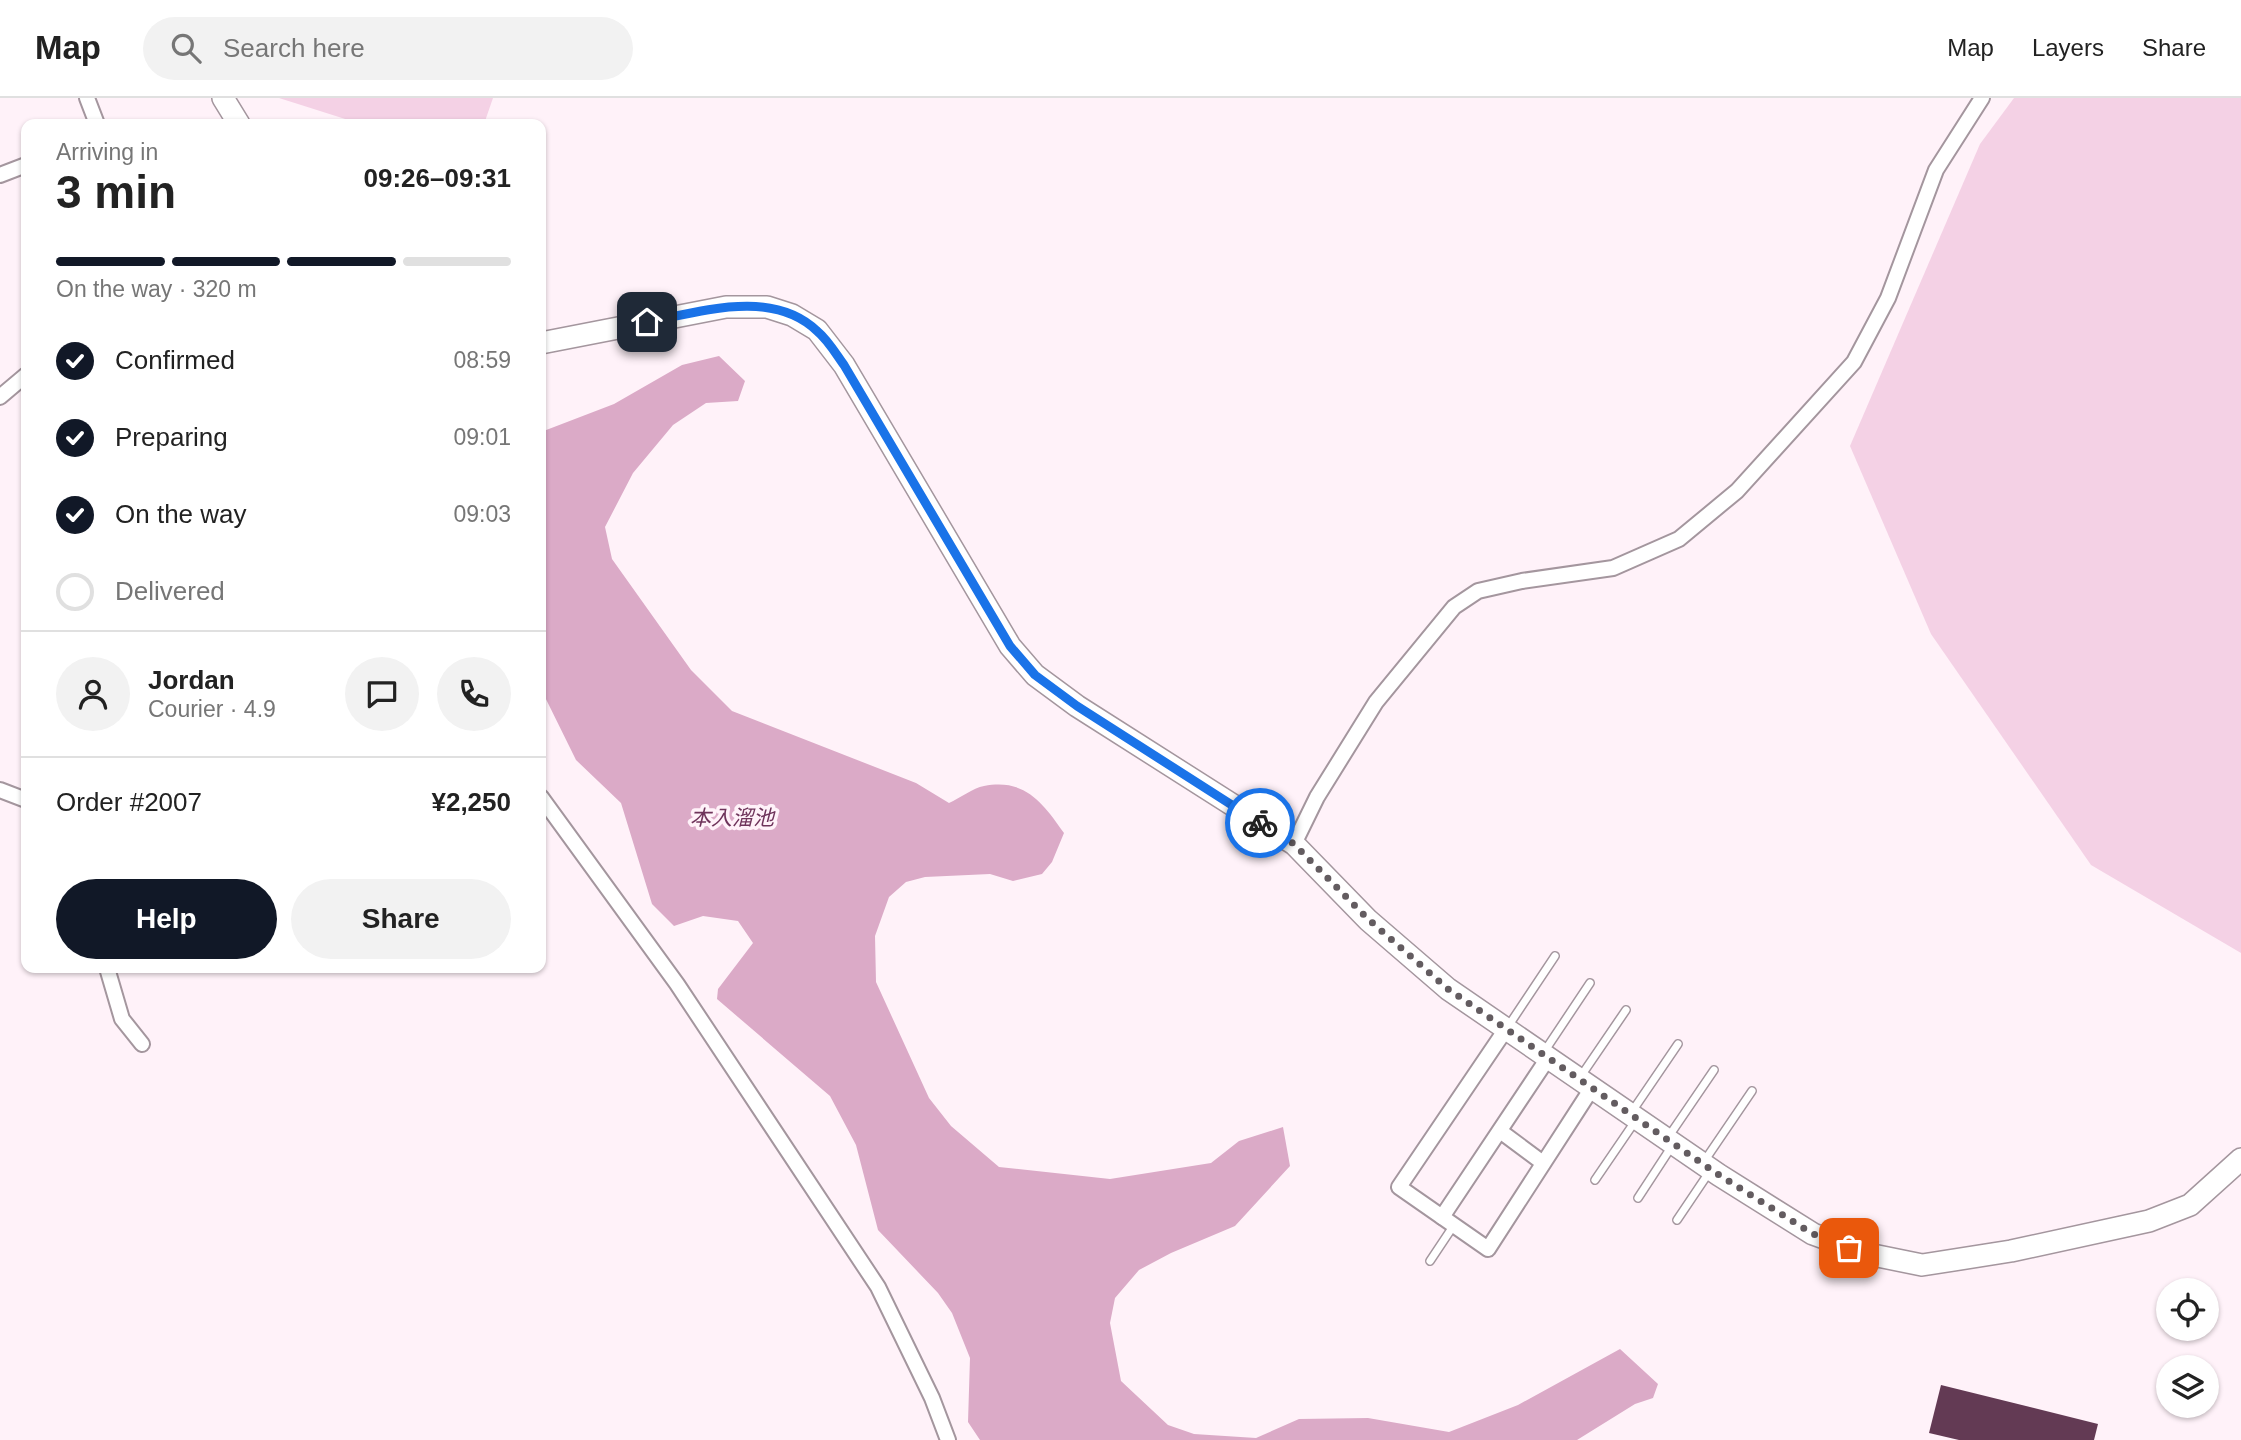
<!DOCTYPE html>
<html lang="en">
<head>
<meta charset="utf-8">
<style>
	body { margin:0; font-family:Arial,"Noto Sans JP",sans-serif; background:#f2f2f2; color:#222; height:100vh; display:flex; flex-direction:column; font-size:26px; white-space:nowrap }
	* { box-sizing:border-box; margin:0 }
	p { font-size:23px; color:#767676 }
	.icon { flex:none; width:38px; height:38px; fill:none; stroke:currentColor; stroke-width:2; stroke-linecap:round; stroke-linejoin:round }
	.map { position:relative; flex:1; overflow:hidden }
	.panel { position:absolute; left:21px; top:21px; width:525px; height:854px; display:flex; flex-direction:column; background:#fff; border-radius:14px; box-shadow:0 2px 5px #0004 }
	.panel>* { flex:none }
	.fabs { position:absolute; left:2156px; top:1180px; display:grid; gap:14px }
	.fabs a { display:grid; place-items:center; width:63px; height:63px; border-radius:50%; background:#fff; box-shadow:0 2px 5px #0004; font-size:35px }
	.pin { position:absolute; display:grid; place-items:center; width:60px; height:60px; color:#fff; margin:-30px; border-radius:14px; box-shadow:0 4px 10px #0006 }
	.courier { position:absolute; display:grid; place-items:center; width:70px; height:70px; margin:-35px; border:5px solid #1a73e8; border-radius:50%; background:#fff; color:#222; box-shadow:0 2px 9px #0007 }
	.head em { font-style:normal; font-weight:800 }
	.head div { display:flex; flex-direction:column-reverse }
	.head { display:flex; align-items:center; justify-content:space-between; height:119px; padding:0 35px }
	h1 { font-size:46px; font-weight:800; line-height:52px }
	.bar { display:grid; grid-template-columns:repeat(4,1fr); gap:10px 7px; align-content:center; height:84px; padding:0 35px }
	.bar i { height:9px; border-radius:5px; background:#e0e0e0 }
	.bar .on { background:#111827 }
	.bar p { grid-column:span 4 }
	.line { display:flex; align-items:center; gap:18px; padding:0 35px; border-top:2px solid #e0e0e0 }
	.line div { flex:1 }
	.round { display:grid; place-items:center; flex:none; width:74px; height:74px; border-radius:37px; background:#f2f2f2 }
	ol { padding:0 35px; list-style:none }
	li { display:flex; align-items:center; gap:21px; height:77px }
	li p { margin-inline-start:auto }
	li .icon { padding:7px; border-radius:50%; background:#111827; color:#fff; stroke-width:4 }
	li:last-child { color:#767676 }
	li i { width:38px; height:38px; border:4px solid #e0e0e0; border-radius:50% }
	.cta { display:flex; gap:14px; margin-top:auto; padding:14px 35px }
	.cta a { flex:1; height:80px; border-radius:42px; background:#111827; color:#fff; font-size:28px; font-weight:800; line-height:80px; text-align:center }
	.cta a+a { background:#f2f2f2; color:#222 }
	header { display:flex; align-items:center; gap:42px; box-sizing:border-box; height:98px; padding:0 35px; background:#fff; border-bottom:2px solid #e0e0e0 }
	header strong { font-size:33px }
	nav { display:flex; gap:38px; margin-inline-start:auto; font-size:24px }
	.search { width:490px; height:63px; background:#f2f2f2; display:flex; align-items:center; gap:18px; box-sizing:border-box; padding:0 24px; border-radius:38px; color:#767676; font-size:26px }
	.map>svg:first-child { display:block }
	.green { fill:#f4d1e5 }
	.water { fill:#dbaac7 }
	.building { fill:#633a54 }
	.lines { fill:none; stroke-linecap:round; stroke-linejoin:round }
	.lane-casing { stroke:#a4969e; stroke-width:10 }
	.street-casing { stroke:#a4969e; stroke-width:18 }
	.secondary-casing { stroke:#a4969e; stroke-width:24 }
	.lane { stroke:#fff; stroke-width:7 }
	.street { stroke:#fff; stroke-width:14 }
	.secondary { stroke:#fff; stroke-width:21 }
	.done { stroke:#635c60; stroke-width:7; stroke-dasharray:0 12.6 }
	.route { stroke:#1a73e8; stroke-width:9 }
	.labels { text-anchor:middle; stroke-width:7; stroke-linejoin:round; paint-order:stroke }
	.water-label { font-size:21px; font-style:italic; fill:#6f345b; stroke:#fff2f9 }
</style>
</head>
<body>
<header>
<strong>Map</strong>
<div class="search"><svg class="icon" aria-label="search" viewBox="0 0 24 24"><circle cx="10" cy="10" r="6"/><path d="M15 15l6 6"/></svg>Search here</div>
<nav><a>Map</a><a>Layers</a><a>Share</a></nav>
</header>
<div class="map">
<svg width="2241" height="1342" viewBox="0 0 2241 1342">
	<rect width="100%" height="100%" fill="#fff2f9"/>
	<!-- green -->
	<g class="green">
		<polygon points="279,0 493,0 484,26 361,26"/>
		<polygon points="2014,0 2241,0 2241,855 2091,767 1931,536 1850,348 1980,46"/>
	</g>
	<!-- water -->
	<path class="water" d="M 719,258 L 745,283 L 738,303 L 706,305 L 673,327 L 633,375 L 605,429 L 612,461 L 691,572 L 732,613 L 916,685 L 949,705 C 960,700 973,690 984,688 C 1025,680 1043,705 1064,735 L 1052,764 L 1042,776 L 1013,783 L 990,776 L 925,779 L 906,784 L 889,799 L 875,838 L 876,884 L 929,1000 L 951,1028 L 999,1069 L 1110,1081 L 1211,1065 L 1239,1043 L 1283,1029 L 1290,1068 L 1235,1128 L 1171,1155 L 1139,1172 L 1115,1200 L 1110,1225 L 1121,1283 L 1168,1327 L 1194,1336 L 1256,1340 L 1299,1321 L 1368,1320 L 1449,1334 L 1518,1307 L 1620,1251 L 1658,1286 L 1653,1300 L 1635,1306 L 1577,1342 L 980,1342 L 968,1324 L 970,1260 L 952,1215 L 938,1195 L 878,1132 L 856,1047 L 830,998 L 717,901 L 718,891 L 753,845 L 738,823 L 703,818 L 674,828 L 652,806 L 621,705 L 576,662 L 541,591 L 541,334 L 614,306 L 682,267 Z"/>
	<!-- building -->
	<polygon class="building" points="1941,1287 2098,1326 2094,1342 1959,1342 1929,1335"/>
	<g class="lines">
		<!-- lane casing -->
		<g class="lane-casing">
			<g id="lane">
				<polyline points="1507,930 1555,858"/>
				<polyline points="1544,954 1590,885"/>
				<polyline points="1581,978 1626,912"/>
				<polyline points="1631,1015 1678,946"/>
				<polyline points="1669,1038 1714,972"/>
				<polyline points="1703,1065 1752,993"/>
				<polyline points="1595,1082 1636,1022"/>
				<polyline points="1638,1100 1672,1048"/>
				<polyline points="1677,1122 1710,1073"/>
				<polyline points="1430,1163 1454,1127"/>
			</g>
		</g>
		<!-- street casing -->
		<g class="street-casing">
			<g id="street">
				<polyline points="87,0 97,26"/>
				<polyline points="0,77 26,67"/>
				<polyline points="0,299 26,277"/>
				<polyline points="0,692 26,702"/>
				<polyline points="541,699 677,886 878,1189 932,1300 948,1342"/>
				<polyline points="1294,746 1317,699 1376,604 1454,509 1478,493 1522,483 1613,470 1679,441 1737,393 1854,264 1888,200 1936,72 1982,0"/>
				<polyline points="107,870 122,921 142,946"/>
				<polyline points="1506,931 1399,1089 1488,1151 1592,990"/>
				<polyline points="1500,1033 1543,1065"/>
				<polyline points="1442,1119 1548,960"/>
			</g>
		</g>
		<!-- secondary casing -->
		<g class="secondary-casing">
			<g id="secondary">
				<polyline points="223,0 239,26"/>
				<polyline points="541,245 726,209 767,209 792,217 817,232 844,267 1010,548 1035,577 1077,608 1294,746 1368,822 1448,891 1719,1077 1813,1136 1868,1156 1922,1167 2011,1153 2149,1123 2190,1107 2241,1061"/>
			</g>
		</g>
		<!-- lane -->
		<use href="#lane" class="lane"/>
		<!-- street -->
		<use href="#street" class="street"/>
		<!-- secondary -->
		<use href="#secondary" class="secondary"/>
	</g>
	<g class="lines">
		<!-- done -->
		<polyline class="done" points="1260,725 1294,746 1368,821 1448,891 1719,1077 1813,1136 1849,1150"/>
		<!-- route -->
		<path class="route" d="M 647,224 C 700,214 772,190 817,233 C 828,242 836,256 844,267 L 1010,548 L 1035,577 L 1077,608 L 1260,725"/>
	</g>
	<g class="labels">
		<!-- water labels -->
		<g class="water-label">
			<text x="732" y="727">本入溜池</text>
		</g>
	</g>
</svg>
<div class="fabs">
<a><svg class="icon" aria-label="locate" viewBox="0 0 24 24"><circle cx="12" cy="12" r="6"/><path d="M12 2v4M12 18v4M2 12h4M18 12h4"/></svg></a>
<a><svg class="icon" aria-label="layers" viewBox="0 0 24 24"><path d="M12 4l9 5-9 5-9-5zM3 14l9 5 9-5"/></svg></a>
</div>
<div class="pin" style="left:1849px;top:1150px;background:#ea580c"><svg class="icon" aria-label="bag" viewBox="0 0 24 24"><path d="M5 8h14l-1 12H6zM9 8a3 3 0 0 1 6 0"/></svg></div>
<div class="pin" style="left:647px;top:224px;background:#1f2937"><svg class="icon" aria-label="home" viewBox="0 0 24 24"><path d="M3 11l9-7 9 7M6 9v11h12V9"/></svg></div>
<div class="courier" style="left:1260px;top:725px"><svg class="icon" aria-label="bike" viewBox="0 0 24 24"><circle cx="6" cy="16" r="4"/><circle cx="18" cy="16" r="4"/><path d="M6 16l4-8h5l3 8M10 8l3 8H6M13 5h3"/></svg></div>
<section class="panel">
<div class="head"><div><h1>3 min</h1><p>Arriving in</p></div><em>09:26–09:31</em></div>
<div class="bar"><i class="on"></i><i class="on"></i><i class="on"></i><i></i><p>On the way · 320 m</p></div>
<ol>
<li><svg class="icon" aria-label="check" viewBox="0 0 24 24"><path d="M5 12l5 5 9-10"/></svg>Confirmed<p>08:59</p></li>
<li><svg class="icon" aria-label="check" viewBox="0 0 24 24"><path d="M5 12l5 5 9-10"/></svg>Preparing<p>09:01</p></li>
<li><svg class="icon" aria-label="check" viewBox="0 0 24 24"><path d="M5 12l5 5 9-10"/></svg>On the way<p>09:03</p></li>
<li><i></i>Delivered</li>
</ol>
<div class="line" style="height:126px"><a class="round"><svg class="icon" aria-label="person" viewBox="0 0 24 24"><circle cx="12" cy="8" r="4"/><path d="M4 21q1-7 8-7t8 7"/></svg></a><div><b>Jordan</b><p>Courier · 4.9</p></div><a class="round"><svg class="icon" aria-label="chat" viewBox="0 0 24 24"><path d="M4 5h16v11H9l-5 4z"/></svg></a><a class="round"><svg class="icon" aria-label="phone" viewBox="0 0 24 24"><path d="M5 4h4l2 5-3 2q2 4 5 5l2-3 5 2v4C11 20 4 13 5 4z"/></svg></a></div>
<div class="line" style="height:91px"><div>Order #2007</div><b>¥2,250</b></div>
<div class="cta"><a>Help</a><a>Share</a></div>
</section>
</div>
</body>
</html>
